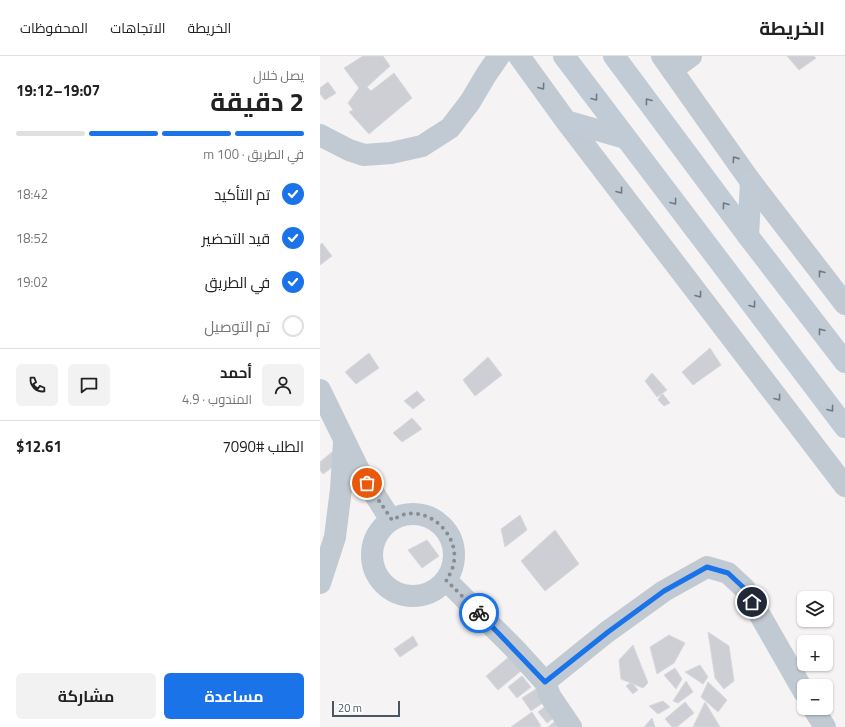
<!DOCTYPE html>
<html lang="ar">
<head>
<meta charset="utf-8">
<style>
	body { margin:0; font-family:"Titillium Web",Cairo,sans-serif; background:#f2f2f2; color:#222; direction:rtl; height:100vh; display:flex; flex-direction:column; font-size:15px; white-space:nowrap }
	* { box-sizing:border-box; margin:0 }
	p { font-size:13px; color:#767676 }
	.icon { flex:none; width:22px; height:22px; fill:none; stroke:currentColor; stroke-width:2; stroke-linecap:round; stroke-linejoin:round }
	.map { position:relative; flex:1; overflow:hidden; direction:ltr }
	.panel { display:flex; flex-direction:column; background:#fff; width:320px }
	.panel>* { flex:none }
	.tools { position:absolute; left:477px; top:535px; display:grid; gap:8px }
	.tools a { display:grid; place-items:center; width:36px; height:36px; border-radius:6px; background:#fff; box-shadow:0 1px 3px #0004; font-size:20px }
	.scale { position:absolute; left:12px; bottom:10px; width:68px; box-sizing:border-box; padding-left:4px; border:2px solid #4a5661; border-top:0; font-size:11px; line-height:14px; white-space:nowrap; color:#4a5661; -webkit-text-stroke:3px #fff; paint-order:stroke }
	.pin { position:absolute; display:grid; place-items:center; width:34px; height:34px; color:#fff; margin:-17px; border:2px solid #fff; border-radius:50%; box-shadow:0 1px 4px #0007 }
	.courier { position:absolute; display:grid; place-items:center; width:40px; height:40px; margin:-20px; border:3px solid #1a73e8; border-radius:50%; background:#fff; color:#222; box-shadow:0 1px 5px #0007 }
	.headline em { font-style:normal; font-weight:700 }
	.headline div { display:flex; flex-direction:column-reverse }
	.headline { display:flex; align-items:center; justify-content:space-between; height:68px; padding:0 16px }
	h1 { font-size:26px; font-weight:700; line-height:30px }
	.bar { display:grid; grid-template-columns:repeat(4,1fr); gap:6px 4px; align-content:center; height:48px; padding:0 16px }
	.bar i { height:5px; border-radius:3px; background:#e0e0e0 }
	.bar .current { background:#1a73e8 }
	.bar p { grid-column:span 4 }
	.line { display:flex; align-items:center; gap:10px; padding:0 16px; border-top:1px solid #e0e0e0 }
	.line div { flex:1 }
	.round { display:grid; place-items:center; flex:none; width:42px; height:42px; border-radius:6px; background:#f2f2f2 }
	ol { padding:0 16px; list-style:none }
	li { display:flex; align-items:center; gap:12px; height:44px }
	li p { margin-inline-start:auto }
	li .icon { padding:4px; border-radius:50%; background:#1a73e8; color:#fff; stroke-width:4 }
	li:last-child { color:#767676 }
	li i { width:22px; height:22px; border:2px solid #e0e0e0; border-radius:50% }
	.primary-button { display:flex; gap:8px; margin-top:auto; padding:8px 16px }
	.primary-button a { flex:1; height:46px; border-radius:6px; background:#1a73e8; color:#fff; font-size:16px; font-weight:700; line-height:46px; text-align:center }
	.primary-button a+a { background:#f2f2f2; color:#222 }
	header { display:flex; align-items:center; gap:24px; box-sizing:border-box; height:56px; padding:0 20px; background:#fff; border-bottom:1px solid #e0e0e0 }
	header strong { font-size:19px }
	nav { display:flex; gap:22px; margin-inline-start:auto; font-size:14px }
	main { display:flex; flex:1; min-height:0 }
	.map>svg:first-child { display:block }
	.building { fill:#cdcfd5; stroke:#d7d9de }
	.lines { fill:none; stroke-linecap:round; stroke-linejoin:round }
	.street { stroke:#c1cad2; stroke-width:22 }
	.secondary { stroke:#c1cbd6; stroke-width:22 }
	.oneway { stroke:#6e7983 }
	.oneway2 { stroke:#6e7984 }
	.done { stroke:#868d94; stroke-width:4; stroke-dasharray:0 7.2 }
	.route { stroke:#1a73e8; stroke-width:5 }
</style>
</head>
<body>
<header>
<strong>الخريطة</strong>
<nav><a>الخريطة</a><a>الاتجاهات</a><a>المحفوظات</a></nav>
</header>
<main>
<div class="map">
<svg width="525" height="671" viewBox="0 0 525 671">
	<rect width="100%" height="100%" fill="#f5f3f3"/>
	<!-- building -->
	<g class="building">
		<polygon points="43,0 63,0 70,10 47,31 51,35 74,17 92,42 49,78 29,56 33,54 28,47 39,32 24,12"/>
		<polygon points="467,0 494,0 496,2 479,14"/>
		<polygon points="8,26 16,37 5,44 0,38 0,32"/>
		<polygon points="2,187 12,200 0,209 0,189"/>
		<polygon points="390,292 401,309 373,329 362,316"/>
		<polygon points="49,297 59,312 36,328 25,316"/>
		<polygon points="168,301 182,319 155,340 143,324"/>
		<polygon points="332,317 347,334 337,341 325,325"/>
		<polygon points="97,335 105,344 93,353 84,345"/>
		<polygon points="342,337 350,347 344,350 338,344"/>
		<polygon points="92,362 102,373 82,386 73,377"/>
		<polygon points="12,396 20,406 3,418 0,414 0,406"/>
		<polygon points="200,459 207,474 185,491 181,473"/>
		<polygon points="235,474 259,508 225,535 201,505"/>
		<polygon points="107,484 119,500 102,512 88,494"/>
		<polygon points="388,576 409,590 414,625 404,633 395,622"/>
		<polygon points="349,579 365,587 354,607 337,618 330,591"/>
		<polygon points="93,580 98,589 80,601 74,593"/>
		<polygon points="313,589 328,627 323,632 301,623 299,604"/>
		<polygon points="190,600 202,614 178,634 166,620"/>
		<polygon points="380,609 388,621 383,628 365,616"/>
		<polygon points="355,612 362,623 356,633 344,619"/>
		<polygon points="202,620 211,631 197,642 188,631"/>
		<polygon points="366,625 373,636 358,647 353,645"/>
		<polygon points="388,626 407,644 398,656 381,641"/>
		<polygon points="310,627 313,628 318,634 313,638 306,630"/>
		<polygon points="216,633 224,646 211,655 202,642"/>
		<polygon points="343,645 350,651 338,658 329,650"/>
		<polygon points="365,646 374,657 357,671 352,671 345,663"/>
		<polygon points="385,646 400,671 373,671"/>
		<polygon points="227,649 236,660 227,667 218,656"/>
		<polygon points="212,656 221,670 219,671 191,671"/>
		<polygon points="239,662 247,671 228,671"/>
		<polygon points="332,662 335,671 324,671"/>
	</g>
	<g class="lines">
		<!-- street -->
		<g class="street">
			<polyline points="199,0 246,65 525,430"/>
			<polyline points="342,0 431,126 525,248"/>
			<polyline points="352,14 371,0"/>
			<polyline points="0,79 29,94 44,99 71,97 102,90 130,72 150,46 166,19 179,0"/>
			<polyline points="0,334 39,414 71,464"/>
			<circle cx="93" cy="499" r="41"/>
			<polyline points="126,524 194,592 225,626 230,640 251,671"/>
			<polyline points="0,527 15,481 21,433 24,386"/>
			<polyline points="225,626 287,576 344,535 387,511 408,517 425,533 484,636"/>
			<polyline points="493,652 505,671"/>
		</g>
		<!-- secondary -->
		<g class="secondary">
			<polyline points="244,0 525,371"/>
			<polyline points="294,0 428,180 525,306"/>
			<polyline points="246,65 305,82"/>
			<polyline points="428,180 431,126"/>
		</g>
	</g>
	<!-- one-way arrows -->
	<defs><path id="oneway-chevron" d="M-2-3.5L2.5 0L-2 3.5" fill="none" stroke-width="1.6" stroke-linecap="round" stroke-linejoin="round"/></defs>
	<g class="oneway">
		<use href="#oneway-chevron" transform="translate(222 31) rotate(54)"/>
		<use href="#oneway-chevron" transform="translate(415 103) rotate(-125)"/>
		<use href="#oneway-chevron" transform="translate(300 135) rotate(53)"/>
		<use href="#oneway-chevron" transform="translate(501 217) rotate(-128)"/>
		<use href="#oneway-chevron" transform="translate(379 239) rotate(53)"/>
		<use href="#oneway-chevron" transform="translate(458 342) rotate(53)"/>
	</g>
	<g class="oneway2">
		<use href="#oneway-chevron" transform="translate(275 42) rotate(53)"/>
		<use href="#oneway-chevron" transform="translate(328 45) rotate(-127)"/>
		<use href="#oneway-chevron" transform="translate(354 146) rotate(53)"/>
		<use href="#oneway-chevron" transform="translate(405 149) rotate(-127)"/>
		<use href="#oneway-chevron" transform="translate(433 249) rotate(53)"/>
		<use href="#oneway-chevron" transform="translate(501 275) rotate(-128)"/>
		<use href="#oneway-chevron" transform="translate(511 353) rotate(53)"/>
	</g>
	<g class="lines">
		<!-- done -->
		<path class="done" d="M 47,427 L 72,464 C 76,462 81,459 86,458 C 114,453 141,483 133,510 C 132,515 129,520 126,524 L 159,557"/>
		<!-- route -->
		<polyline class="route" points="159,557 225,626 288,576 344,535 387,511 408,517 425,533 432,546"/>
	</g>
</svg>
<div class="tools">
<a><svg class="icon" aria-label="layers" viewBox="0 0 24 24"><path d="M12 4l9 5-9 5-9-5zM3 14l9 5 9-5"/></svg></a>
<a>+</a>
<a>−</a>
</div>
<div class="scale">20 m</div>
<div class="pin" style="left:47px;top:427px;background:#ea580c"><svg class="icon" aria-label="bag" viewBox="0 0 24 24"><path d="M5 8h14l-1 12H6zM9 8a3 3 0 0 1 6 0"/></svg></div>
<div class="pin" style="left:432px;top:546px;background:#1f2937"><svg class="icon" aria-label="home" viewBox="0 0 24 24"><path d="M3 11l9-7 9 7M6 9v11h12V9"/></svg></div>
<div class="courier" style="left:159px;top:557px"><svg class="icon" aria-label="bike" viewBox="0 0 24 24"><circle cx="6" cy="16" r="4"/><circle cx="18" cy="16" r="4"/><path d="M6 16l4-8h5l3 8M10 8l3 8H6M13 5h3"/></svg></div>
</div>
<section class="panel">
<div class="headline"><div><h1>2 دقيقة</h1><p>يصل خلال</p></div><em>19:07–19:12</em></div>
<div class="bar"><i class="current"></i><i class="current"></i><i class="current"></i><i></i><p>في الطريق · 100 m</p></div>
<ol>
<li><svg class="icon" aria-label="check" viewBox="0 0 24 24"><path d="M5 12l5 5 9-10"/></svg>تم التأكيد<p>18:42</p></li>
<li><svg class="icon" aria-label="check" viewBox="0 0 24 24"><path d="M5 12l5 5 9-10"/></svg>قيد التحضير<p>18:52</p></li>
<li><svg class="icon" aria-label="check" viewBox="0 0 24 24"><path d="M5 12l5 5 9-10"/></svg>في الطريق<p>19:02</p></li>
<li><i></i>تم التوصيل</li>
</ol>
<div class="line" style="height:72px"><a class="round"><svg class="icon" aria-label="person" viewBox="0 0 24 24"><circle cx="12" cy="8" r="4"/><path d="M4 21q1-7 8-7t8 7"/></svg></a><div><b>أحمد</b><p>المندوب · 4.9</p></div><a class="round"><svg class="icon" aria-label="chat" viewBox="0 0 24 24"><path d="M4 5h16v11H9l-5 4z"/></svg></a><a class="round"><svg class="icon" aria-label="phone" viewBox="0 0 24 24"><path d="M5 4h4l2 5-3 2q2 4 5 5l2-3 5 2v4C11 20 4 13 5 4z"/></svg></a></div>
<div class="line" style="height:52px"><div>الطلب #7090</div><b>$12.61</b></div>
<div class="primary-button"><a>مساعدة</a><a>مشاركة</a></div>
</section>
</main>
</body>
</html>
